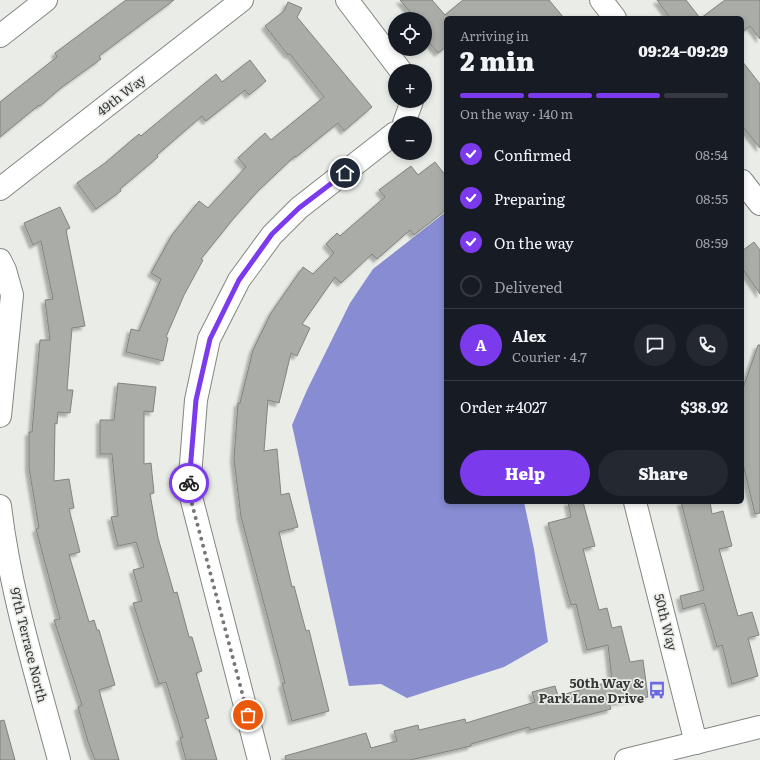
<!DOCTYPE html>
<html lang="en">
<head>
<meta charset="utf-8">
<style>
	body { margin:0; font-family:Literata,serif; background:#242831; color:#f1f3f6; height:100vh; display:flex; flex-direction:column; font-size:15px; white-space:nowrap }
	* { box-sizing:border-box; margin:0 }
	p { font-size:13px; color:#9ea1a6 }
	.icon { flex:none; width:22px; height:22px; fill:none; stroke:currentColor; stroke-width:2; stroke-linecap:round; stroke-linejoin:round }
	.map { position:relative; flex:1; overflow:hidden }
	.drawer { position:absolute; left:444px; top:16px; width:300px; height:488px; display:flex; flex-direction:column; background:#171b24; border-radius:6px; box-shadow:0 2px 6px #0003 }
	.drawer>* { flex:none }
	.buttons { position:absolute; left:388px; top:12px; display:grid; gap:8px }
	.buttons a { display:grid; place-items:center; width:44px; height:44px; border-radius:50%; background:#171b24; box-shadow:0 2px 6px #0003; font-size:20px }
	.pin { position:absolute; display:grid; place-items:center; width:34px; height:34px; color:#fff; margin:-17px; border:2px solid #fff; border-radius:50%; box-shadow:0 1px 4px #0007 }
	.courier { position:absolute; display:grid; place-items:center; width:40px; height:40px; margin:-20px; border:3px solid #7c3aed; border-radius:50%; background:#fff; color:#222; box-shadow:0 1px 5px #0007 }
	.head em { font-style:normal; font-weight:800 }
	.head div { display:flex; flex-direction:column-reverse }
	.head { display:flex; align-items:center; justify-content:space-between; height:68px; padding:0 16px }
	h1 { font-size:26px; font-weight:800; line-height:30px }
	.bar { display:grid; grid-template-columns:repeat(4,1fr); gap:6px 4px; align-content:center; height:48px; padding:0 16px }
	.bar i { height:5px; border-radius:3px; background:#363941 }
	.bar .current { background:#7c3aed }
	.bar p { grid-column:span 4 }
	.line { display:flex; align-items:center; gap:10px; padding:0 16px; border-top:1px solid #363941 }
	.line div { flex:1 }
	.round { display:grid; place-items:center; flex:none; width:42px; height:42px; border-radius:21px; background:#242831 }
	ol { padding:0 16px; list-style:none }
	li { display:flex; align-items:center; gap:12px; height:44px }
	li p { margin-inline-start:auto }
	li .icon { padding:4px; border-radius:50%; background:#7c3aed; color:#fff; stroke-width:4 }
	li:last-child { color:#9ea1a6 }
	li i { width:22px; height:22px; border:2px solid #363941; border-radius:50% }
	.action { display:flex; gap:8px; margin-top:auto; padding:8px 16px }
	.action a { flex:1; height:46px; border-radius:24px; background:#7c3aed; color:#fff; font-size:16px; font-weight:800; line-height:46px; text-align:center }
	.action a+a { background:#242831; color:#f1f3f6 }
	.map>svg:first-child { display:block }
	.water { fill:#878cd3 }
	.building { fill:#a9aca7; stroke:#81847f; filter:url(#shadow) }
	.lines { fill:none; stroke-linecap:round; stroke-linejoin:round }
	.minor-casing { stroke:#848782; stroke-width:24 }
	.major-casing { stroke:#848782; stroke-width:24 }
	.minor { stroke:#fff; stroke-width:22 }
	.major { stroke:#fff; stroke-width:22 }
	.done { stroke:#757774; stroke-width:4; stroke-dasharray:0 7.2 }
	.route { stroke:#7c3aed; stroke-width:5 }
	.labels { text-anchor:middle; stroke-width:3.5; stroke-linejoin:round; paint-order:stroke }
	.street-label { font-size:13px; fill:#373836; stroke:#e9ece7 }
	.poi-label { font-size:13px; font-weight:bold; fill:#373836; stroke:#e9ece7; text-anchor:end }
</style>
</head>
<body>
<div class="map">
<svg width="760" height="760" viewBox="0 0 760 760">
	<defs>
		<filter id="shadow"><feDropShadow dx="-3.5" dy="3.5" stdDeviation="1" flood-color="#0004"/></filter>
	</defs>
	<rect width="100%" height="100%" fill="#e9ece7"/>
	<!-- water -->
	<polygon class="water" points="446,212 446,502 524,502 534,549 548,642 504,667 407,698 381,684 349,686 292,425 307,390 350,303 373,269"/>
	<!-- building -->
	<g class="building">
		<polygon points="126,0 174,0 99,56 101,59 62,87 40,106 39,105 0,137 0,102 57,57 55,53"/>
		<polygon points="400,0 432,0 445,15 463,0 549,0 564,18 446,18 446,47 438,53 425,38 425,19 416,19"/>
		<polygon points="657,0 686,0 700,18 670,18"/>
		<polygon points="725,0 760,0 760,39 750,26 742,32 742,18 701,18"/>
		<polygon points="288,2 302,8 297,17 372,107 344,131 338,123 296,157 295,156 258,191 234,218 201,259 203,260 184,295 166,337 168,338 163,361 126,352 131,329 139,331 161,279 151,273 172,235 199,201 208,208 246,167 238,158 265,133 271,140 324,97 290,54 288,55 265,26 284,11"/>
		<polygon points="250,60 266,81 249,95 245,90 206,121 202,116 157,155 158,157 120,189 121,191 96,209 77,183 105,163 139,134 141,136 216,74 222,82"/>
		<polygon points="742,61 760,84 760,148 742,126"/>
		<polygon points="435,162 446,176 446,210 414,235 410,230 377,259 372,254 341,283 335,277 302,324 310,328 297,356 291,353 279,403 268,400 264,451 277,449 281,495 289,493 298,527 279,532 292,587 294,586 306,631 309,630 329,711 292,721 282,683 285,683 241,517 234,459 238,403 240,403 253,350 271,313 303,267 313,274 334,253 326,244 337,233 340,236 385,197 379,190 411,166 418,175"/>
		<polygon points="60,207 70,228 66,230 85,326 72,328 67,390 73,390 70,413 58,412 57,424 55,423 54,481 69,479 74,508 69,509 80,552 69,555 89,622 94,620 97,630 99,630 115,685 99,690 119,760 95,760 88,742 78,707 82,705 54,620 60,619 36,529 39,528 29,468 29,432 32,432 40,340 50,340 45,300 53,299 41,241 33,245 24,223"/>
		<polygon points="754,242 760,250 760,294 742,268 742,251"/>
		<polygon points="758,345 760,345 760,513 755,514 742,460 742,391"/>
		<polygon points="118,383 156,387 153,412 144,411 144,464 151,463 154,493 150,494 158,538 174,593 177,592 189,637 192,637 202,671 196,673 209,718 205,719 217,760 186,760 180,738 183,737 166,682 159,684 133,603 142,601 133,570 144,567 136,542 118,546 111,517 118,516 112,454 100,454 100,420 114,420"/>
		<polygon points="568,502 583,502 595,546 583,549 599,610 607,608 612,628 621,626 630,662 643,660 648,697 609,703 611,709 530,730 529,727 471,744 471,746 410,760 286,760 285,756 366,733 371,748 397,741 394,731 418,725 419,730 465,719 466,723 535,702 532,692 555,686 558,696 612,681 608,645 587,650 576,604 571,605 548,523 571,517"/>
		<polygon points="681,502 710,502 712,514 723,511 732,546 719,549 738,616 752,612 759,635 748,638 758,676 732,684 722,645 717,647 704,603 683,609 680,596 704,590"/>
		<polygon points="4,720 15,760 0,760 0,721"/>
	</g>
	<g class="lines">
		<!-- minor casing -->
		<g class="minor-casing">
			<g id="minor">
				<polyline points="347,0 401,71"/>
				<polyline points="601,0 615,18"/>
				<polyline points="404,123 412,101"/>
				<polyline points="742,181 760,204"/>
				<polyline points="0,189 242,0"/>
				<polyline points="0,260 5,270 12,295 0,416"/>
				<polyline points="635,502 696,743"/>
				<path d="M 0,506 C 10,592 37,677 59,760"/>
				<polyline points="259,760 189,489 196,400 209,339 239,280 272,235 299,208 395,133"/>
				<polyline points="626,760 760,727"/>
			</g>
		</g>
		<!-- major casing -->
		<g class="major-casing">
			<polyline id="major" points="0,36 46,0"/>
		</g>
		<!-- minor -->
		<use href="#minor" class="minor"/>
		<!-- major -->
		<use href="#major" class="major"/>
	</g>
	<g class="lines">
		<!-- done -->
		<polyline class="done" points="189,483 188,489 248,715"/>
		<!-- route -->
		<polyline class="route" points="189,483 196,400 210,339 239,280 272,234 299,208 345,173"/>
	</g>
	<!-- icons -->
	<defs>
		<g id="bus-bare" transform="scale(1.38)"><path d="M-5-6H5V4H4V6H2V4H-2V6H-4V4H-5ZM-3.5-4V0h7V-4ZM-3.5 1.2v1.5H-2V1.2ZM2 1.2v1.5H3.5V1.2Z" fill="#6a69e3" stroke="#e9ece7" stroke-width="2.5" paint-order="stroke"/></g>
	</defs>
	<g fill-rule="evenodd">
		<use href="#bus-bare" x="657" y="690"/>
	</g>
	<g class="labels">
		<!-- street labels -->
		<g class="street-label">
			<text transform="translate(121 95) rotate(-38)" y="5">49th Way</text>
			<text transform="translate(666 622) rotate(76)" y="5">50th Way</text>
			<text transform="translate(29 645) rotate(76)" y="5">97th Terrace North</text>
		</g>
		<!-- poi labels -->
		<g class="poi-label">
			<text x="644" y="688">50th Way &amp;<tspan x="644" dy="15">Park Lane Drive</tspan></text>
		</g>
	</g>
</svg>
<div class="buttons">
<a><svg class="icon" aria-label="locate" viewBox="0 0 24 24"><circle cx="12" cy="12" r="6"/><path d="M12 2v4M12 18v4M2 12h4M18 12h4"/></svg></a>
<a>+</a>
<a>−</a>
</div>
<div class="pin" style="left:248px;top:715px;background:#ea580c"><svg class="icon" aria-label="bag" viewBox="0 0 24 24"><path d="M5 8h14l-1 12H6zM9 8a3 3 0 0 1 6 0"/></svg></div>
<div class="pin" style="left:345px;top:173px;background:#1f2937"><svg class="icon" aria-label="home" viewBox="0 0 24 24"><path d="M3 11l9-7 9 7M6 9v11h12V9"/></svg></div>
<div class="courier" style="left:189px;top:483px"><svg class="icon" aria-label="bike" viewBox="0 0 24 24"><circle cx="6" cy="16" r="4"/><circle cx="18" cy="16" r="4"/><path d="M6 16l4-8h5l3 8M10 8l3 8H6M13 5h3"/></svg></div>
<section class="drawer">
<div class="head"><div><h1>2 min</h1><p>Arriving in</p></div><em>09:24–09:29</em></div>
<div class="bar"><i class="current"></i><i class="current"></i><i class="current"></i><i></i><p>On the way · 140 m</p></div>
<ol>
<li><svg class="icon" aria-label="check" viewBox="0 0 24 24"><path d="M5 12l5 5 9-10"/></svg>Confirmed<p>08:54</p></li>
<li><svg class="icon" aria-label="check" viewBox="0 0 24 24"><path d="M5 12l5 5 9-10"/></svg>Preparing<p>08:55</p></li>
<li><svg class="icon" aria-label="check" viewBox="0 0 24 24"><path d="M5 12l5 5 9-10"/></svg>On the way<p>08:59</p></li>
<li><i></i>Delivered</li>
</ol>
<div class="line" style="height:72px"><b class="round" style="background:#7c3aed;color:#fff">A</b><div><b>Alex</b><p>Courier · 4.7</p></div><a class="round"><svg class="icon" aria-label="chat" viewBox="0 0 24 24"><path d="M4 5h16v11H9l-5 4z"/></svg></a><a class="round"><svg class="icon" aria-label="phone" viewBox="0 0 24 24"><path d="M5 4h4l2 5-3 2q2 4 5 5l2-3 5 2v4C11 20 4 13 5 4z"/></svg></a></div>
<div class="line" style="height:52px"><div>Order #4027</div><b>$38.92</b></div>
<div class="action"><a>Help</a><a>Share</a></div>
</section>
</div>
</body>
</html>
